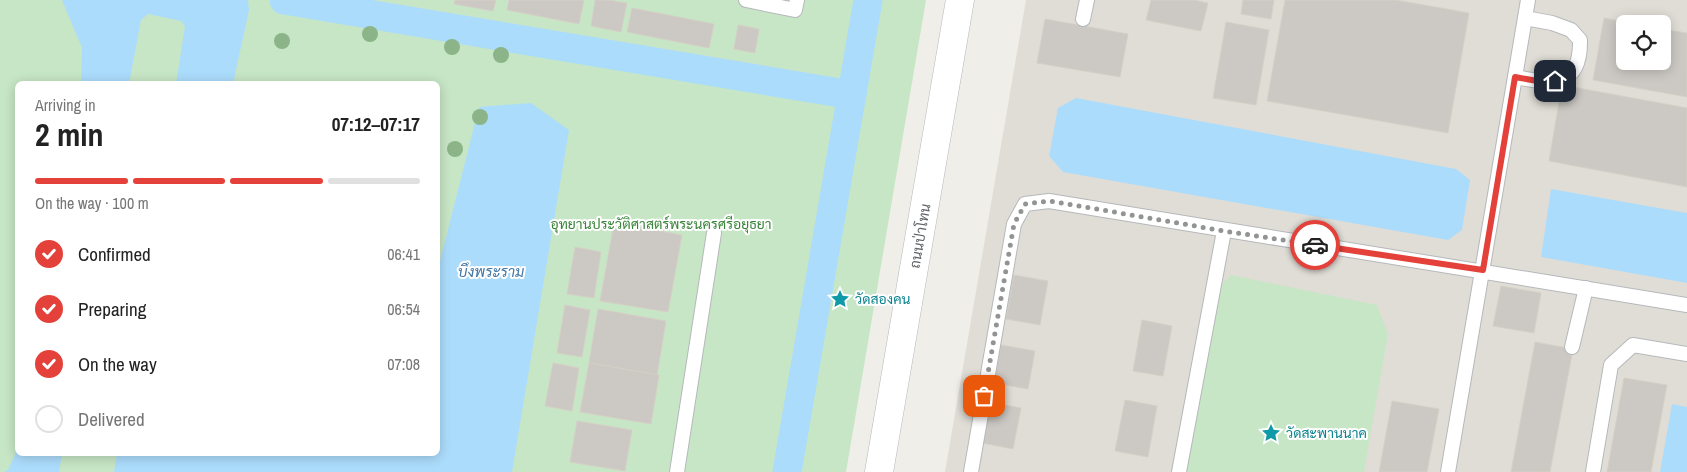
<!DOCTYPE html>
<html lang="en">
<head>
<meta charset="utf-8">
<style>
	body { margin:0; font-family:"Archivo Narrow",Sarabun,sans-serif; background:#f6f6f6; color:#222; height:100vh; display:flex; flex-direction:column; font-size:19px; white-space:nowrap }
	* { box-sizing:border-box; margin:0 }
	p { font-size:16px; color:#767676 }
	.icon { flex:none; width:28px; height:28px; fill:none; stroke:currentColor; stroke-width:2; stroke-linecap:round; stroke-linejoin:round }
	.map { position:relative; flex:1; overflow:hidden }
	.details { position:absolute; left:15px; top:81px; width:425px; height:375px; display:flex; flex-direction:column; background:#fff; border-radius:8px; box-shadow:0 2px 12px #0003 }
	.details>* { flex:none }
	.buttons { position:absolute; left:1616px; top:15px; display:grid; gap:10px }
	.buttons a { display:grid; place-items:center; width:55px; height:55px; border-radius:8px; background:#fff; box-shadow:0 2px 12px #0003; font-size:25px }
	.pin { position:absolute; display:grid; place-items:center; width:42px; height:42px; color:#fff; margin:-21px; border-radius:10px; box-shadow:0 2px 8px #0006 }
	.courier { position:absolute; display:grid; place-items:center; width:50px; height:50px; margin:-25px; border:4px solid #e3413a; border-radius:50%; background:#fff; color:#222; box-shadow:0 1px 6px #0007 }
	.summary em { font-style:normal; font-weight:800 }
	.summary div { display:flex; flex-direction:column-reverse }
	.summary { display:flex; align-items:center; justify-content:space-between; height:85px; padding:0 20px }
	h1 { font-size:32px; font-weight:800; line-height:38px }
	.bar { display:grid; grid-template-columns:repeat(4,1fr); gap:8px 5px; align-content:center; height:60px; padding:0 20px }
	.bar i { height:6px; border-radius:4px; background:#e0e0e0 }
	.bar .current { background:#e3413a }
	.bar p { grid-column:span 4 }
	ol { padding:0 20px; list-style:none }
	li { display:flex; align-items:center; gap:15px; height:55px }
	li p { margin-inline-start:auto }
	li .icon { padding:5px; border-radius:50%; background:#e3413a; color:#fff; stroke-width:4 }
	li:last-child { color:#767676 }
	li i { width:28px; height:28px; border:2px solid #e0e0e0; border-radius:50% }
	.map>svg:first-child { display:block }
	.education { fill:#e0ddd6; fill-rule:evenodd }
	.green { fill:#c7e6c5; fill-rule:evenodd }
	.water { fill:#acdcfc }
	.lines { fill:none; stroke-linecap:round; stroke-linejoin:round }
	.canal { stroke:#acdcfc; stroke-width:29 }
	.building { fill:#ccc9c4; stroke:#d5d0c6 }
	.service-casing { stroke:#b5b8bb; stroke-width:16 }
	.tertiary-casing { stroke:#b5b8bb; stroke-width:29 }
	.service { stroke:#fff; stroke-width:14 }
	.tertiary { stroke:#fff; stroke-width:28 }
	.tree { fill:#8bb488 }
	.done { stroke:#929494; stroke-width:5; stroke-dasharray:0 9 }
	.route { stroke:#e3413a; stroke-width:6 }
	.labels { text-anchor:middle; stroke-width:4; stroke-linejoin:round; paint-order:stroke }
	.park-label { font-size:14px; fill:#398439; stroke:#fff }
	.street-label { font-size:14px; fill:#5f6367; stroke:#fff }
	.culture-label { font-size:14px; fill:#0d838f; stroke:#fff; text-anchor:start }
	.water-label { font-size:15px; font-style:italic; fill:#4478a6; stroke:#fff }
</style>
</head>
<body>
<div class="map">
<svg width="1687" height="472" viewBox="0 0 1687 472">
	<rect width="100%" height="100%" fill="#f0eee8"/>
	<!-- education -->
	<path class="education" d="M 1026,0 L 1687,0 L 1687,472 L 945,472 ZM 1625,24 L 1662,24 L 1662,61 L 1625,61 Z"/>
	<!-- green -->
	<g class="green">
		<path d="M 0,0 L 926,0 L 846,472 L 0,472 ZM 18,84 L 438,84 L 438,454 L 18,454 Z"/>
		<polygon points="1231,275 1377,305 1388,334 1364,472 1185,472 1219,287"/>
	</g>
	<!-- water -->
	<g class="water">
		<polygon points="62,0 248,0 249,10 233,84 176,84 185,26 181,21 148,14 141,20 129,84 81,84 82,48"/>
		<polygon points="1076,98 1456,169 1470,180 1462,230 1448,240 1063,172 1049,156 1058,108"/>
		<polygon points="531,103 569,130 512,472 114,472 117,454 438,454 438,269 479,107"/>
		<polygon points="1551,189 1687,213 1687,283 1541,257"/>
		<polygon points="1672,404 1687,407 1687,472 1660,472"/>
		<polygon points="17,450 18,454 62,454 59,472 4,472 8,470"/>
	</g>
	<g class="lines">
		<!-- canal -->
		<g class="canal">
			<polyline points="284,0 852,95"/>
			<polyline points="787,472 868,0"/>
		</g>
	</g>
	<!-- building -->
	<g class="building">
		<polygon points="455,0 496,0 493,11 454,4"/>
		<polygon points="509,0 584,0 579,24 507,10"/>
		<polygon points="595,0 608,0 627,3 621,32 591,26"/>
		<polygon points="1151,0 1194,0 1208,3 1201,31 1146,20"/>
		<polygon points="1243,0 1274,0 1271,19 1241,14"/>
		<polygon points="1285,0 1396,0 1469,13 1448,133 1267,101"/>
		<polygon points="632,8 714,24 709,48 627,32"/>
		<polygon points="1604,18 1635,24 1625,24 1625,61 1662,61 1662,29 1687,33 1687,97 1593,80"/>
		<polygon points="1045,19 1128,34 1120,77 1037,63"/>
		<polygon points="1226,22 1269,30 1256,105 1213,98"/>
		<polygon points="738,25 759,29 755,53 734,49"/>
		<polygon points="1562,85 1687,108 1687,187 1549,161"/>
		<polygon points="614,223 682,235 668,312 600,301"/>
		<polygon points="575,247 601,252 594,298 567,294"/>
		<polygon points="1014,275 1048,281 1040,325 1006,319"/>
		<polygon points="1501,286 1541,293 1534,333 1493,326"/>
		<polygon points="565,305 590,310 582,357 557,353"/>
		<polygon points="598,309 666,321 657,375 589,363"/>
		<polygon points="1142,320 1172,326 1163,376 1133,371"/>
		<polygon points="1535,342 1573,349 1550,472 1511,472"/>
		<polygon points="1001,345 1035,351 1028,389 994,383"/>
		<polygon points="553,363 579,368 572,411 545,406"/>
		<polygon points="589,363 659,375 651,424 580,412"/>
		<polygon points="1624,378 1667,385 1651,472 1607,472"/>
		<polygon points="1125,400 1157,406 1148,457 1115,451"/>
		<polygon points="1392,401 1439,409 1427,472 1379,472"/>
		<polygon points="990,402 1021,408 1013,449 983,443"/>
		<polygon points="577,421 632,430 625,471 570,462"/>
	</g>
	<g class="lines">
		<!-- service casing -->
		<g class="service-casing">
			<g id="service">
				<polyline points="746,0 795,10 797,0"/>
				<polyline points="1083,19 1087,0"/>
				<path d="M 1515,77 C 1552,84 1581,88 1580,40 L 1571,30 L 1552,23 L 1525,18"/>
				<polyline points="1572,347 1586,288"/>
				<polyline points="677,472 714,233"/>
				<path d="M 971,472 L 1014,224 L 1025,204 L 1049,201 C 1262,237 1475,269 1687,305"/>
				<polyline points="1179,472 1224,231"/>
				<polyline points="1448,472 1528,0"/>
				<polyline points="1593,472 1611,365 1633,345 1687,354"/>
			</g>
		</g>
		<!-- tertiary casing -->
		<g class="tertiary-casing">
			<polyline id="tertiary" points="879,472 960,0"/>
		</g>
		<!-- service -->
		<use href="#service" class="service"/>
		<!-- tertiary -->
		<use href="#tertiary" class="tertiary"/>
	</g>
	<!-- trees -->
	<g class="tree">
		<circle cx="370" cy="34" r="8"/>
		<circle cx="282" cy="41" r="8"/>
		<circle cx="452" cy="47" r="8"/>
		<circle cx="501" cy="55" r="8"/>
		<circle cx="480" cy="117" r="8"/>
		<circle cx="455" cy="149" r="8"/>
	</g>
	<g class="lines">
		<!-- done -->
		<polyline class="done" points="984,396 1014,224 1025,204 1050,201 1224,231 1315,245"/>
		<!-- route -->
		<polyline class="route" points="1315,245 1483,270 1515,77 1543,82 1555,81"/>
	</g>
	<!-- icons -->
	<defs>
		<g id="sight-bare" transform="scale(1.5)"><path d="M0-6L1.8-2.2L6-1.7L2.9 1.2L3.7 5.4L0 3.3L-3.7 5.4L-2.9 1.2L-6-1.7L-1.8-2.2Z" fill="#0f9aa8" stroke="#fff" stroke-width="2.5" paint-order="stroke"/></g>
	</defs>
	<g fill-rule="evenodd">
		<use href="#sight-bare" x="840" y="299"/>
		<use href="#sight-bare" x="1271" y="433"/>
	</g>
	<g class="labels">
		<!-- park labels -->
		<g class="park-label">
			<text x="661" y="229">อุทยานประวัติศาสตร์พระนครศรีอยุธยา</text>
		</g>
		<!-- street labels -->
		<g class="street-label">
			<text transform="translate(920 236) rotate(-80)" y="5">ถนนป่าโทน</text>
		</g>
		<!-- culture labels -->
		<g class="culture-label">
			<text x="855" y="304">วัดสองคน</text>
			<text x="1286" y="438">วัดสะพานนาค</text>
		</g>
		<!-- water labels -->
		<g class="water-label">
			<text x="491" y="277">บึงพระราม</text>
		</g>
	</g>
</svg>
<div class="buttons">
<a><svg class="icon" aria-label="locate" viewBox="0 0 24 24"><circle cx="12" cy="12" r="6"/><path d="M12 2v4M12 18v4M2 12h4M18 12h4"/></svg></a>
</div>
<div class="pin" style="left:984px;top:396px;background:#ea580c"><svg class="icon" aria-label="bag" viewBox="0 0 24 24"><path d="M5 8h14l-1 12H6zM9 8a3 3 0 0 1 6 0"/></svg></div>
<div class="pin" style="left:1555px;top:81px;background:#1f2937"><svg class="icon" aria-label="home" viewBox="0 0 24 24"><path d="M3 11l9-7 9 7M6 9v11h12V9"/></svg></div>
<div class="courier" style="left:1315px;top:245px"><svg class="icon" aria-label="car" viewBox="0 0 24 24"><path d="M5 17H2v-5l4-1 3-4h7l3 4 3 1v5h-3M9 17h6M6 11h13"/><circle cx="7" cy="17" r="2"/><circle cx="17" cy="17" r="2"/></svg></div>
<section class="details">
<div class="summary"><div><h1>2 min</h1><p>Arriving in</p></div><em>07:12–07:17</em></div>
<div class="bar"><i class="current"></i><i class="current"></i><i class="current"></i><i></i><p>On the way · 100 m</p></div>
<ol>
<li><svg class="icon" aria-label="check" viewBox="0 0 24 24"><path d="M5 12l5 5 9-10"/></svg>Confirmed<p>06:41</p></li>
<li><svg class="icon" aria-label="check" viewBox="0 0 24 24"><path d="M5 12l5 5 9-10"/></svg>Preparing<p>06:54</p></li>
<li><svg class="icon" aria-label="check" viewBox="0 0 24 24"><path d="M5 12l5 5 9-10"/></svg>On the way<p>07:08</p></li>
<li><i></i>Delivered</li>
</ol>
</section>
</div>
</body>
</html>
